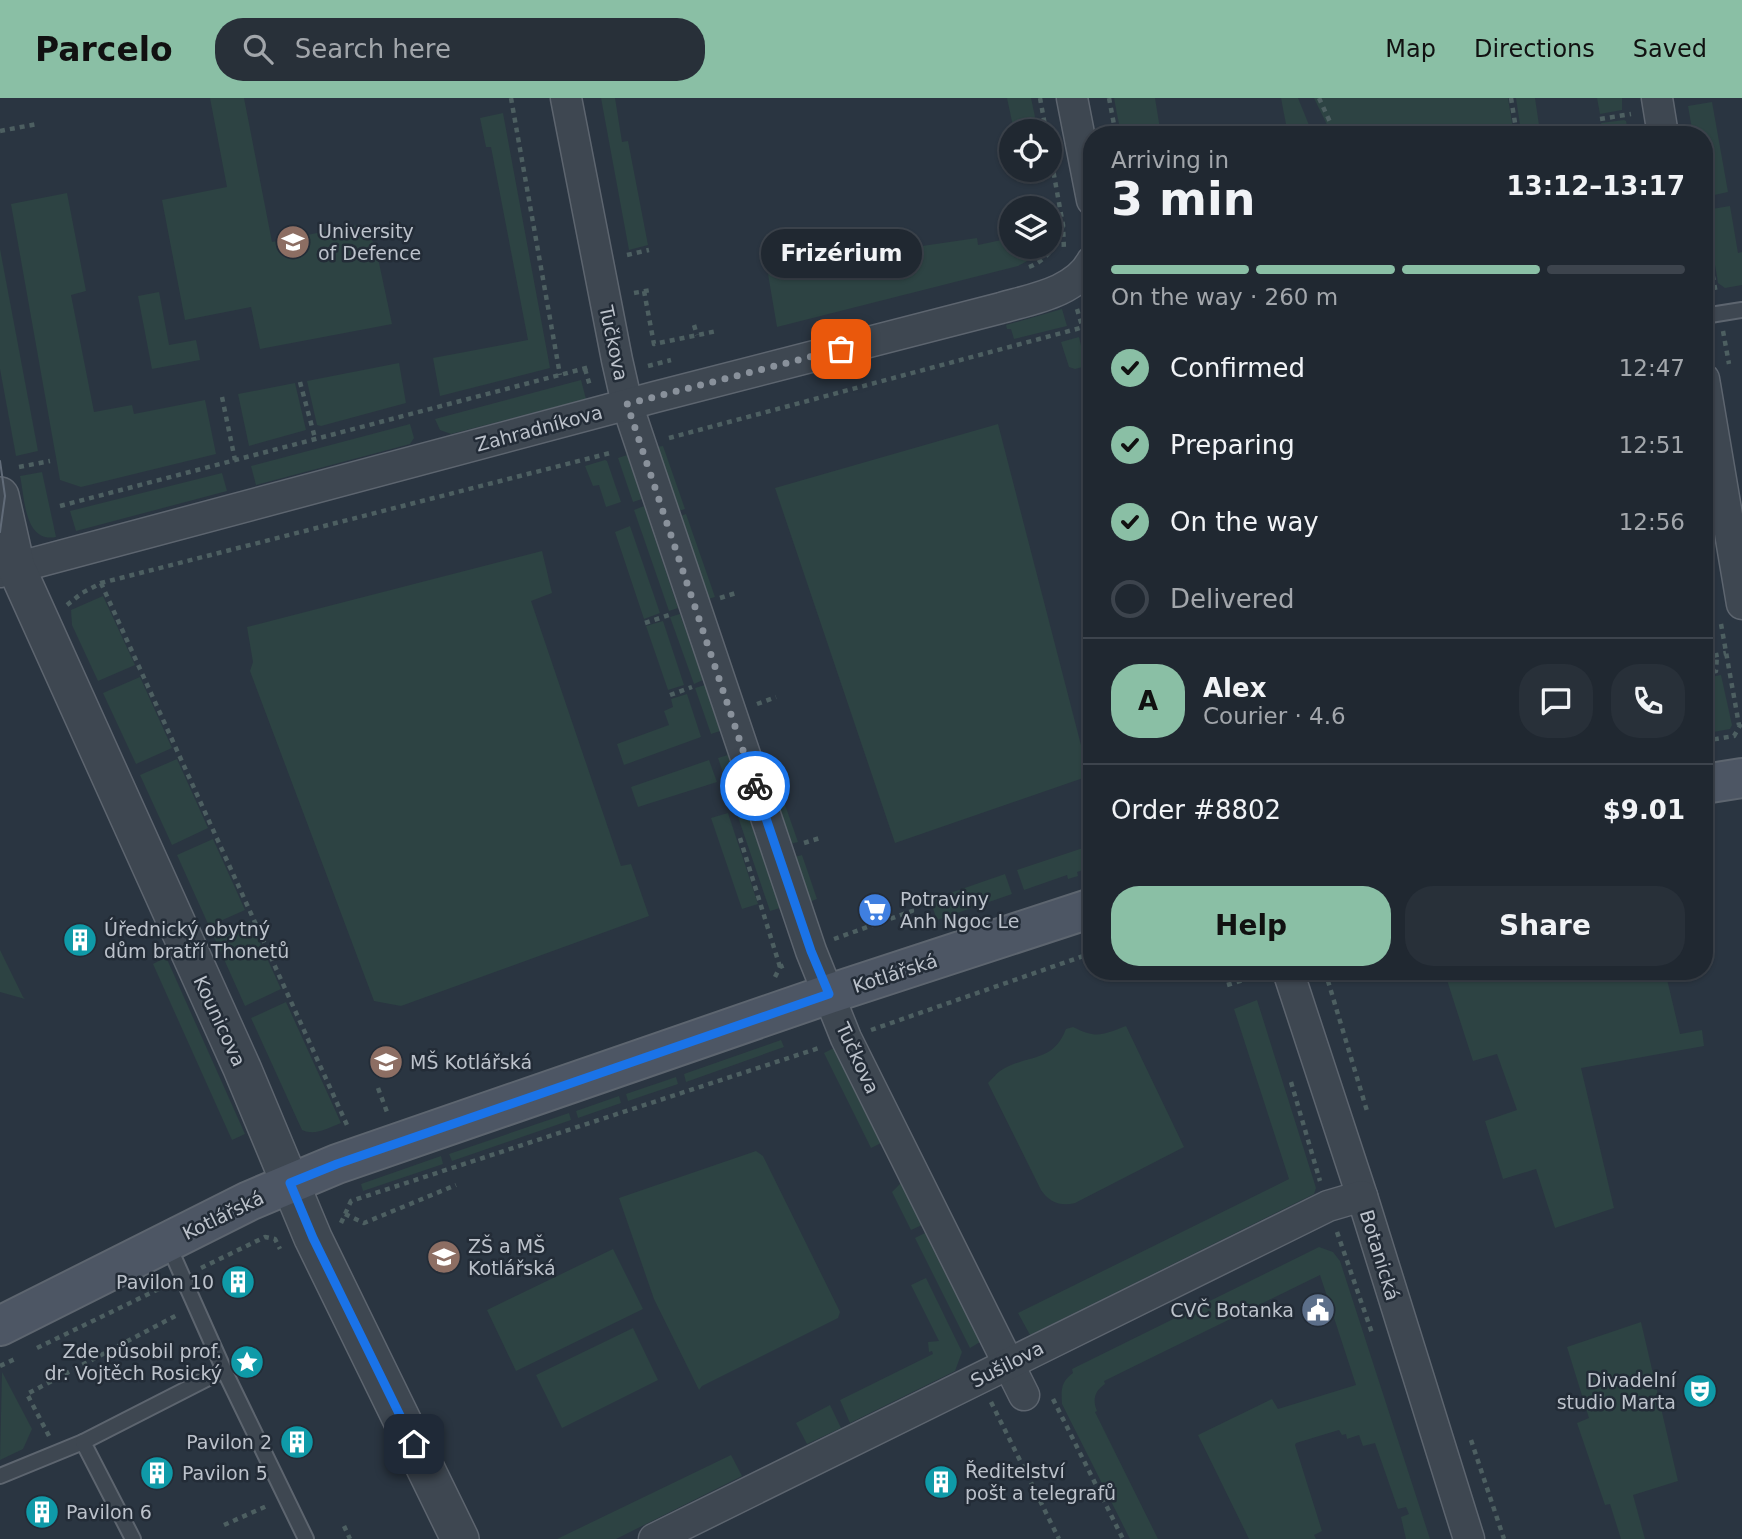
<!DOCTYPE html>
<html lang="en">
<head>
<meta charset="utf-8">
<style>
	body { margin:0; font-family:"DejaVu Sans",sans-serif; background:#283039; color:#f1f3f6; height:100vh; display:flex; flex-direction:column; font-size:26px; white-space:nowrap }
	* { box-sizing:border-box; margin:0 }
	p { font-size:23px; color:#a2a6ab }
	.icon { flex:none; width:38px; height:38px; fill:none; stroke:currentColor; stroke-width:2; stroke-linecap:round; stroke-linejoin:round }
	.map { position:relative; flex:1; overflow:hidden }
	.drawer { position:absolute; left:1083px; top:28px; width:630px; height:854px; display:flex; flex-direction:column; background:#202831; border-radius:28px; box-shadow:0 2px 5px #0004,0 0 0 2px #3d444d }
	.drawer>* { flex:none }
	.tools { position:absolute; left:999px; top:21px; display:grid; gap:14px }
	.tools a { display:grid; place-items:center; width:63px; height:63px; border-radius:50%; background:#202831; box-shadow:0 2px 5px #0004,0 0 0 2px #3d444d; font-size:35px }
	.pin { position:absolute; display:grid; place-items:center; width:60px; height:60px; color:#fff; margin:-30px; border-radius:14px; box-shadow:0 4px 10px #0006 }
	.courier { position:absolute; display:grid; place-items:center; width:70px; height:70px; margin:-35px; border:5px solid #1a73e8; border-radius:50%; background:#fff; color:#222; box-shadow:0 2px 9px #0007 }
	.bubble { position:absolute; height:49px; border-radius:24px; background:#202831; box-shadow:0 2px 5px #0004,0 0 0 2px #3d444d; font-size:23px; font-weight:700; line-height:49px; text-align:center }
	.overview em { font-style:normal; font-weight:700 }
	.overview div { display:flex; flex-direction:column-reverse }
	.overview { display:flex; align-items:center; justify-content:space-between; height:119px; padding:0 28px }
	h1 { font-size:46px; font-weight:700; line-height:52px }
	.bar { display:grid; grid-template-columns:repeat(4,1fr); gap:10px 7px; align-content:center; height:84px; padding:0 28px }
	.bar i { height:9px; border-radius:5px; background:#3d444d }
	.bar .active { background:#8abfa5 }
	.bar p { grid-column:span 4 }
	.line { display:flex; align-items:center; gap:18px; padding:0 28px; border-top:2px solid #3d444d }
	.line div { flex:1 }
	.round { display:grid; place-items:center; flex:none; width:74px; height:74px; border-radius:28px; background:#283039 }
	ol { padding:0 28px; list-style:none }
	li { display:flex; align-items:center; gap:21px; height:77px }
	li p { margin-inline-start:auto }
	li .icon { padding:7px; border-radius:50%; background:#8abfa5; color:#111; stroke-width:4 }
	li:last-child { color:#a2a6ab }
	li i { width:38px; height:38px; border:4px solid #3d444d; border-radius:50% }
	.button { display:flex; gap:14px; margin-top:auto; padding:14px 28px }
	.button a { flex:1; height:80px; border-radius:28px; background:#8abfa5; color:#111; font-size:28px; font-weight:700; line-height:80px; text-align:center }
	.button a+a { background:#283039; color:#f1f3f6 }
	header { display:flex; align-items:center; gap:42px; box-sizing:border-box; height:98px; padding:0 35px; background:#8abfa5; color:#111 }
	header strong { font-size:33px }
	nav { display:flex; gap:38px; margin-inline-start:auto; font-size:24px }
	.search { width:490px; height:63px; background:#283039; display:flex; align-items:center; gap:18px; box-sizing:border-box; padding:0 24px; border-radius:28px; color:#a2a6ab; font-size:26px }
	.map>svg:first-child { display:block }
	.green { fill:#2d4343 }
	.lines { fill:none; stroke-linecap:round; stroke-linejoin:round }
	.service-casing { stroke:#5d656f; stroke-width:18 }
	.minor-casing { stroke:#5d656f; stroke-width:33 }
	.tertiary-casing { stroke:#5d656f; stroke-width:40 }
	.secondary-casing { stroke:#5d656f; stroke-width:42 }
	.path { stroke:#4d5f61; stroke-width:4.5; stroke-dasharray:5 5; stroke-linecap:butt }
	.service { stroke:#3e4751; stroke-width:14 }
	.minor { stroke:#3e4751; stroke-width:30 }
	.tertiary { stroke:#3e4751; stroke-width:37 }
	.secondary { stroke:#4d5664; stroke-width:38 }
	.tram { stroke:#616b78; stroke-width:2 }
	.done { stroke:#89919b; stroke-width:7; stroke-dasharray:0 12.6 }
	.route { stroke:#1a73e8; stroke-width:9 }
	.labels { text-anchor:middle; stroke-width:5; stroke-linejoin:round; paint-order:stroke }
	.poi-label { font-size:19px; fill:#bcc2cb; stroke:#232c37; text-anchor:start }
	.street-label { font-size:19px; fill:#bcc2cb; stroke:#232c37 }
</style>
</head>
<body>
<header>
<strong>Parcelo</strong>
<div class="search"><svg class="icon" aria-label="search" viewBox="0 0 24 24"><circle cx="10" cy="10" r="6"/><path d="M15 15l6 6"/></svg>Search here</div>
<nav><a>Map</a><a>Directions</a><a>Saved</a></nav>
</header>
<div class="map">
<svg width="1742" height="1441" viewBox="0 0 1742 1441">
	<rect width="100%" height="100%" fill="#2a3541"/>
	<!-- green -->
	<g class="green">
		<polygon points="210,0 244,0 272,144 357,127 375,146 392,226 260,251 251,209 185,222 162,102 227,89"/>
		<polygon points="601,0 615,0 622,44 628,43 648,147 629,152"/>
		<polygon points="1007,0 1031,0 1038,33 1014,33"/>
		<polygon points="1114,0 1155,0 1161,37 1121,37"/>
		<polygon points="1281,0 1298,0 1313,37 1288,37"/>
		<polygon points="1314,0 1508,0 1514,37 1332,37"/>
		<polygon points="1516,0 1535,0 1539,27 1524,30 1520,27"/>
		<polygon points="1597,0 1622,0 1622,12 1600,16"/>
		<polygon points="1712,4 1728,94 1705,99 1704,37 1693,37 1688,8"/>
		<polygon points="503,15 550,270 440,298 433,260 528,242 491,49 486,49 480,20"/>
		<polygon points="1624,22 1626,23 1629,37 1603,37 1601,25"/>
		<polygon points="67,95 86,193 71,197 94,314 132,307 134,316 205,302 216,356 81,389 60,382 11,106"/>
		<polygon points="1730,108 1738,155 1742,154 1742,187 1725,190 1718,185 1706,112"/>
		<polygon points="977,140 978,147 1011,140 1012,149 1040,149 1038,157 1018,168 777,229 768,176 881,154"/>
		<polygon points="0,151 38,353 16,358 0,271"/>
		<polygon points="159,194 169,247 196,242 200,262 152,271 138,198"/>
		<polygon points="1062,211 1067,228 1014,241 1011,231 1007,231 1006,227"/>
		<polygon points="1079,239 1086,268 1075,271 1069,269 1061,244"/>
		<polygon points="399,265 406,305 321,328 317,327 307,283"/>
		<polygon points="581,282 586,301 451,336 440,332 435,321"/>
		<polygon points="295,285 306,332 249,348 238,296"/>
		<polygon points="410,326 414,340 410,346 256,387 251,368"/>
		<polygon points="998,326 1089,678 895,745 775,390"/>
		<polygon points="663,348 685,411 678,413 657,349"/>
		<polygon points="627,357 642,401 633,404 618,360"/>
		<polygon points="605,362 607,363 621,404 606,409 599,387 593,388 585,368"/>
		<path d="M 42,374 L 56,439 C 24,445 25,400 20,378 Z"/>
		<polygon points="222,375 227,393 76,433 70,413"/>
		<polygon points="644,408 678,510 669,513 634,412"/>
		<polygon points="686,416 715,499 708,501 680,418"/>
		<polygon points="630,428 660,515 644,521 615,434"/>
		<polygon points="542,453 552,495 531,503 621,768 631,766 649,818 401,908 374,903 250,573 253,564 247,529"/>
		<polygon points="103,498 135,567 98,583 72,527 71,512"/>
		<polygon points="680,516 703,582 694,586 670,519"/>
		<polygon points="663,523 684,587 668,592 646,528"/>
		<polygon points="1721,577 1732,627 1730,631 1708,635 1705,619 1705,580"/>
		<polygon points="140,579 172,650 136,666 103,595"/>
		<polygon points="705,587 720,633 711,636 695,590"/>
		<polygon points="687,596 701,639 624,667 617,646 669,627 664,613 673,609 671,601"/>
		<polygon points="728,657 780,810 770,813 718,660"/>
		<polygon points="177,661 208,730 172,747 140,677"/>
		<polygon points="709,662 717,684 638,709 631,689"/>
		<polygon points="770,664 798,744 790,746 763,667"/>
		<polygon points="728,715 758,806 742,811 711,720"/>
		<polygon points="213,741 245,812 209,828 177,757"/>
		<polygon points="1092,747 1092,769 1077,774 1078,778 1068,781 1067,777 1024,792 1017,772"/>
		<polygon points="802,757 817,801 809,804 795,759"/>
		<polygon points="1005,776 1012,796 937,822 930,802"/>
		<polygon points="250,823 281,891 245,908 214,839"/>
		<polygon points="0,852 23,899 25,901 0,894"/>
		<polygon points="166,859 245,1036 232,1042 153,866"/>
		<polygon points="1481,873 1665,873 1680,936 1702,932 1704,948 1581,970 1614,1110 1555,1130 1536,1071 1503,1081 1485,1023 1517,1012 1497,956 1473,963 1446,879"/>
		<polygon points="1257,902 1316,1090 1314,1096 1030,1237 1018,1215 1020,1214 1289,1081 1234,911"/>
		<path d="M 286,904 L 341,1025 C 328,1030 315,1038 302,1032 L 251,920 Z"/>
		<path d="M 1126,928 L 1184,1049 L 1075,1105 C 1061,1109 1049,1104 1041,1092 L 988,985 C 992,981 996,976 1000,973 C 1025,956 1053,966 1066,931 L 1073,929 C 1097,941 1102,937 1126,928 Z"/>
		<polygon points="781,942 784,949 686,984 684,976"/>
		<polygon points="834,950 881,1045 871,1050 824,955"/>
		<polygon points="676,979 678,986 628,1003 626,996"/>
		<polygon points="619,998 621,1005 578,1020 576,1013"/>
		<polygon points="569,1015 571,1022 452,1063 449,1056"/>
		<polygon points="756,1053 763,1058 840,1214 838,1220 702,1288 699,1292 654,1201 619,1100"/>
		<polygon points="441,1058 443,1066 363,1093 361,1086"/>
		<polygon points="901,1085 922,1127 911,1132 892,1094"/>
		<polygon points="925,1135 980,1244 970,1250 915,1140"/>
		<path d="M 1319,1149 L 1333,1154 L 1340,1163 L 1430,1441 L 1406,1441 L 1401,1419 L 1409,1416 L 1406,1409 L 1398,1411 L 1375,1345 L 1363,1348 L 1359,1337 L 1347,1341 L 1346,1336 L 1342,1337 L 1339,1332 L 1296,1345 L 1295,1347 L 1322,1433 L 1314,1437 L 1316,1441 L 1249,1441 L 1198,1337 L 1272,1301 L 1278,1311 L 1356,1287 L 1320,1177 L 1104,1283 L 1105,1286 C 1095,1293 1092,1301 1097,1313 L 1095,1314 L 1158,1441 L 1130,1441 L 1062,1306 C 1061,1291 1061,1284 1073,1275 L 1072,1271 Z"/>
		<polygon points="613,1151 643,1211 516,1273 487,1212"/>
		<polygon points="926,1180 962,1254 955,1273 850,1325 840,1302 933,1256 932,1253 929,1254 928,1244 939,1243 911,1187"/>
		<polygon points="1641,1224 1678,1383 1633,1397 1645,1441 1621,1441 1610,1406 1605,1407 1577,1325 1589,1320 1567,1249"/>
		<polygon points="633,1230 658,1282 562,1330 536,1277"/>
		<polygon points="2,1274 32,1331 23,1351 0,1362"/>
		<polygon points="830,1307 841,1330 807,1346 796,1325"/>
		<polygon points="731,1357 742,1378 616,1441 557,1441"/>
	</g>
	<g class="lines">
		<!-- service casing -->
		<g class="service-casing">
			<g id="service">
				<polyline points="1704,218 1742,212"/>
				<polyline points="167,1144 224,1272 306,1441"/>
				<polyline points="0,1378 83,1344"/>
				<polyline points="133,1441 83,1344 224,1272"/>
			</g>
		</g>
		<!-- minor casing -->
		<g class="minor-casing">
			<g id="minor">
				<polyline points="566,0 617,262 627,306 811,853 846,940 1024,1297"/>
				<polyline points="1072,0 1092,102"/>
				<polyline points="1657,0 1663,37"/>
				<polyline points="1704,281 1742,506"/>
				<path d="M 0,474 L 655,299 L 1001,210 C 1032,201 1076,194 1092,163"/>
				<polyline points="1288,873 1362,1098 1469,1441"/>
				<polyline points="654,1441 1328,1108 1362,1098"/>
			</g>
		</g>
		<!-- tertiary casing -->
		<g class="tertiary-casing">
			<polyline id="tertiary" points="0,398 16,469 242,970 313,1140 460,1441"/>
		</g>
		<!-- secondary casing -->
		<g class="secondary-casing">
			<g id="secondary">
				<polyline points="1704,686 1742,680"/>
				<polyline points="0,1228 249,1103 337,1066 829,896 1092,810"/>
			</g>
		</g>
		<!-- path -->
		<g class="path">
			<polyline points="511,0 560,277"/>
			<polyline points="1040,0 1046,33"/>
			<polyline points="1109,0 1116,37"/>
			<polyline points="1319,0 1336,37"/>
			<polyline points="1511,0 1517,37"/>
			<polyline points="1600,21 1631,16"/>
			<polyline points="0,33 37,26"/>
			<polyline points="1517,36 1542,31"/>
			<polyline points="1050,55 1063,127 1064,153"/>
			<polyline points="1704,128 1716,196"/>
			<polyline points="627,157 649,152"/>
			<path d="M 1029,169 C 1048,162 1056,146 1063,127"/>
			<polyline points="644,193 654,246 717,233"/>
			<polyline points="634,195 651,192"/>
			<polyline points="1077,211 1092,261"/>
			<polyline points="694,227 697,237"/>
			<polyline points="1723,233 1729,266"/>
			<polyline points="648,268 671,262"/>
			<polyline points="585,271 590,288"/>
			<polyline points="300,284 315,340"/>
			<polyline points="222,299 235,362"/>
			<polyline points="669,340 1084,229"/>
			<polyline points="19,369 50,363"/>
			<polyline points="60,408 590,269"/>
			<polyline points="101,485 347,1027"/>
			<polyline points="720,500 739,494"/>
			<polyline points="67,507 82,495 101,485 610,355"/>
			<polyline points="645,525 669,517"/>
			<polyline points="1721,526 1739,627"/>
			<polyline points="1704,560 1726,555"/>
			<polyline points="1704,569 1711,574 1716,573 1717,557"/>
			<polyline points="670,597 692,589"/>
			<polyline points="757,606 776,599"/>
			<polyline points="1704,643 1734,638 1741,626"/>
			<polyline points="740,740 780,869"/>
			<polyline points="804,745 823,739"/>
			<polyline points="834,841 912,813 911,809"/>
			<polyline points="1325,873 1367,1013"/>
			<polyline points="775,879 780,869 788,866"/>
			<polyline points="1227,887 1260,877"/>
			<polyline points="871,932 1092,855"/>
			<polyline points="1291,984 1320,1083"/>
			<polyline points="378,990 387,1014"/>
			<polyline points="345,1116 364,1125 456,1087"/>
			<polyline points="341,1125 351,1103 819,950"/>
			<polyline points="1337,1134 1372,1235"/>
			<polyline points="201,1170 265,1139 275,1141 280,1151"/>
			<polyline points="37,1250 165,1188"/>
			<polyline points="0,1268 17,1260"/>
			<polyline points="1053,1301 1123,1441"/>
			<polyline points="991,1304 1059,1441"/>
			<polyline points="49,1338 27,1296 179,1216"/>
			<polyline points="1471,1342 1504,1441"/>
			<polyline points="224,1427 269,1407"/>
			<polyline points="344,1428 350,1441"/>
		</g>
		<!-- service -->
		<use href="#service" class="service"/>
		<!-- minor -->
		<use href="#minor" class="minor"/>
		<!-- tertiary -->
		<use href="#tertiary" class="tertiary"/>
		<!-- secondary -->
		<use href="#secondary" class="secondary"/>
		<!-- tram -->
		<polyline class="tram" points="0,363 5,398 0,434"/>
	</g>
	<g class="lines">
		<!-- done -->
		<polyline class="done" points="755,688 627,306 841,251"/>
		<!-- route -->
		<polyline class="route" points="414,1346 313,1140 290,1085 337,1066 829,896 811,853 755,688"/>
	</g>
	<!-- icons -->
	<defs>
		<g id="university-disc" transform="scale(1.75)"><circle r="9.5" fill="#8d6e63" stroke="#232c37"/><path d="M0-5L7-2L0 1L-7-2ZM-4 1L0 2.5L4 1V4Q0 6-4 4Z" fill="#fff"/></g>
		<g id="supermarket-disc" transform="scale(1.75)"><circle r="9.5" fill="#3f7fe0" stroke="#232c37"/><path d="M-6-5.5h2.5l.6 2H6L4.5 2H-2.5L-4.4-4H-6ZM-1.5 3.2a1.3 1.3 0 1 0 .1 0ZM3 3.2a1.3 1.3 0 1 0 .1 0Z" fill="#fff"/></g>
		<g id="building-disc" transform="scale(1.75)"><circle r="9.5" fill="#0f9aa8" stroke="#232c37"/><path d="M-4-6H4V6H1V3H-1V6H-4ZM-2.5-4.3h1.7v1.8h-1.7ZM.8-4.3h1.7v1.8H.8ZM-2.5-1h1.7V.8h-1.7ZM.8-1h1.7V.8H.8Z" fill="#fff"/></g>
		<g id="school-disc" transform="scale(1.75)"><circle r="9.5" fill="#8d6e63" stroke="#232c37"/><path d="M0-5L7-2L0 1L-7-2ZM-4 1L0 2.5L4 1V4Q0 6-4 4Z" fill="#fff"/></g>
		<g id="civic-disc" transform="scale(1.75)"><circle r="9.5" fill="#5c6f8a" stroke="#232c37"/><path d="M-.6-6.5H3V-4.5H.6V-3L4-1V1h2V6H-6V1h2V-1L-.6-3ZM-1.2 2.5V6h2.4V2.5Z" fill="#fff"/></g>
		<g id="sight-disc" transform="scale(1.75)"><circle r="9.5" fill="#0f9aa8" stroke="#232c37"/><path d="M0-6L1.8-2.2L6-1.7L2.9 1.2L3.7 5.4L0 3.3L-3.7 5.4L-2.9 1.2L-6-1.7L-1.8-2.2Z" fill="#fff"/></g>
		<g id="theatre-disc" transform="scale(1.75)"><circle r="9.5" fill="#0f9aa8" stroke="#232c37"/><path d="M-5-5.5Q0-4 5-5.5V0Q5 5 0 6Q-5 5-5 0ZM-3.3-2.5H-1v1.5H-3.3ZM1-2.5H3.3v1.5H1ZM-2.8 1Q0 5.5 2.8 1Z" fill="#fff"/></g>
	</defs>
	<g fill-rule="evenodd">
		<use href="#university-disc" x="293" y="144"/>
		<use href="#supermarket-disc" x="875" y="812"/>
		<use href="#building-disc" x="80" y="842"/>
		<use href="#school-disc" x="386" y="964"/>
		<use href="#school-disc" x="444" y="1159"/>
		<use href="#building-disc" x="238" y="1184"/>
		<use href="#civic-disc" x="1318" y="1212"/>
		<use href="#sight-disc" x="247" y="1264"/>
		<use href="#theatre-disc" x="1700" y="1293"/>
		<use href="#building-disc" x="297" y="1344"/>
		<use href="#building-disc" x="157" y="1375"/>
		<use href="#building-disc" x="941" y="1384"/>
		<use href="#building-disc" x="42" y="1414"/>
	</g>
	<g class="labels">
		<!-- poi labels -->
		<g class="poi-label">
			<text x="318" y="140">University<tspan x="318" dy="22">of Defence</tspan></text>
			<text x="900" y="808">Potraviny<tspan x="900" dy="22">Anh Ngoc Le</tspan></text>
			<text x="104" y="838">Úřednický obytný<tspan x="104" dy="22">dům bratří Thonetů</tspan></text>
			<text x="410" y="971">MŠ Kotlářská</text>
			<text x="468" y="1155">ZŠ a MŠ<tspan x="468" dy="22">Kotlářská</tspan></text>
			<text x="214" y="1191" text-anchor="end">Pavilon 10</text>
			<text x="1294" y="1219" text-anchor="end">CVČ Botanka</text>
			<text x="222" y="1260" text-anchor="end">Zde působil prof.<tspan x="222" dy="22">dr. Vojtěch Rosický</tspan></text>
			<text x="1676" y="1289" text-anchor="end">Divadelní<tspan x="1676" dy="22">studio Marta</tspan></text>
			<text x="272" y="1351" text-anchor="end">Pavilon 2</text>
			<text x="965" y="1380">Ředitelství<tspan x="965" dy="22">pošt a telegrafů</tspan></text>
			<text x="182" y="1382">Pavilon 5</text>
			<text x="66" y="1421">Pavilon 6</text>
		</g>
		<!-- street labels -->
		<g class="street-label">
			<text transform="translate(614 245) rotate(78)" y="7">Tučkova</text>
			<text transform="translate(539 330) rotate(-15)" y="7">Zahradníkova</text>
			<text transform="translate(895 875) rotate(-18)" y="7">Kotlářská</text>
			<text transform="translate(220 923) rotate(65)" y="7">Kounicova</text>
			<text transform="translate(858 960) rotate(65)" y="7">Tučkova</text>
			<text transform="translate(223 1117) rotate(-26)" y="7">Kotlářská</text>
			<text transform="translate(1380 1157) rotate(73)" y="7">Botanická</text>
			<text transform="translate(1007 1266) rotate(-27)" y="7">Sušilova</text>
		</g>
	</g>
</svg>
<div class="tools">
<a><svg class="icon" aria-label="locate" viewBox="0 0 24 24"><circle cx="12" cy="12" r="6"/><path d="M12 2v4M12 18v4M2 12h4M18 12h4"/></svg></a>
<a><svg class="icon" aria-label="layers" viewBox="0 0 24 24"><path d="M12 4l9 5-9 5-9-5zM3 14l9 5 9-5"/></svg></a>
</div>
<div class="pin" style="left:841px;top:251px;background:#ea580c"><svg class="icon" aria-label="bag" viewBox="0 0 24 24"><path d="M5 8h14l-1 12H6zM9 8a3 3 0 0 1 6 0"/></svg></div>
<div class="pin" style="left:414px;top:1346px;background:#1f2937"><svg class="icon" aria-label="home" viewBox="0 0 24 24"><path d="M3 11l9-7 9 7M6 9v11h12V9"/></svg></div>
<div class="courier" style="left:755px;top:688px"><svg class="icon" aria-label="bike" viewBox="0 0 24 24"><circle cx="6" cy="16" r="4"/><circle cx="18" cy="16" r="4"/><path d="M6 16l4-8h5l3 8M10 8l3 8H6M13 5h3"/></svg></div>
<div class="bubble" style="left:761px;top:131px;width:161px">Frizérium</div>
<section class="drawer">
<div class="overview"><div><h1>3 min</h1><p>Arriving in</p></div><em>13:12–13:17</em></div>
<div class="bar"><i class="active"></i><i class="active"></i><i class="active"></i><i></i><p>On the way · 260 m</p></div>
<ol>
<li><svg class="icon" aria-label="check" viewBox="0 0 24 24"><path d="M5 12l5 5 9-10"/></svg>Confirmed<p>12:47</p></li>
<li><svg class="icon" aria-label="check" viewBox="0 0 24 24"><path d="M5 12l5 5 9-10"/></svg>Preparing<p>12:51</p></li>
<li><svg class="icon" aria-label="check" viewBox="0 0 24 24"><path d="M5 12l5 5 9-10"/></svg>On the way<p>12:56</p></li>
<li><i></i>Delivered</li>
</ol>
<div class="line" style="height:126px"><b class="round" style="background:#8abfa5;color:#111">A</b><div><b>Alex</b><p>Courier · 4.6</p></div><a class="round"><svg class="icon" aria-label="chat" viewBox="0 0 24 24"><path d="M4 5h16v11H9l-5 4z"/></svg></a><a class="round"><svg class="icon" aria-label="phone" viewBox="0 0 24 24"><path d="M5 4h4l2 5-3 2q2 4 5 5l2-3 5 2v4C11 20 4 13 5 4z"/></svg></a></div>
<div class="line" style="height:91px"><div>Order #8802</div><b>$9.01</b></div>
<div class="button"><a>Help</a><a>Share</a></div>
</section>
</div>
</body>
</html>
